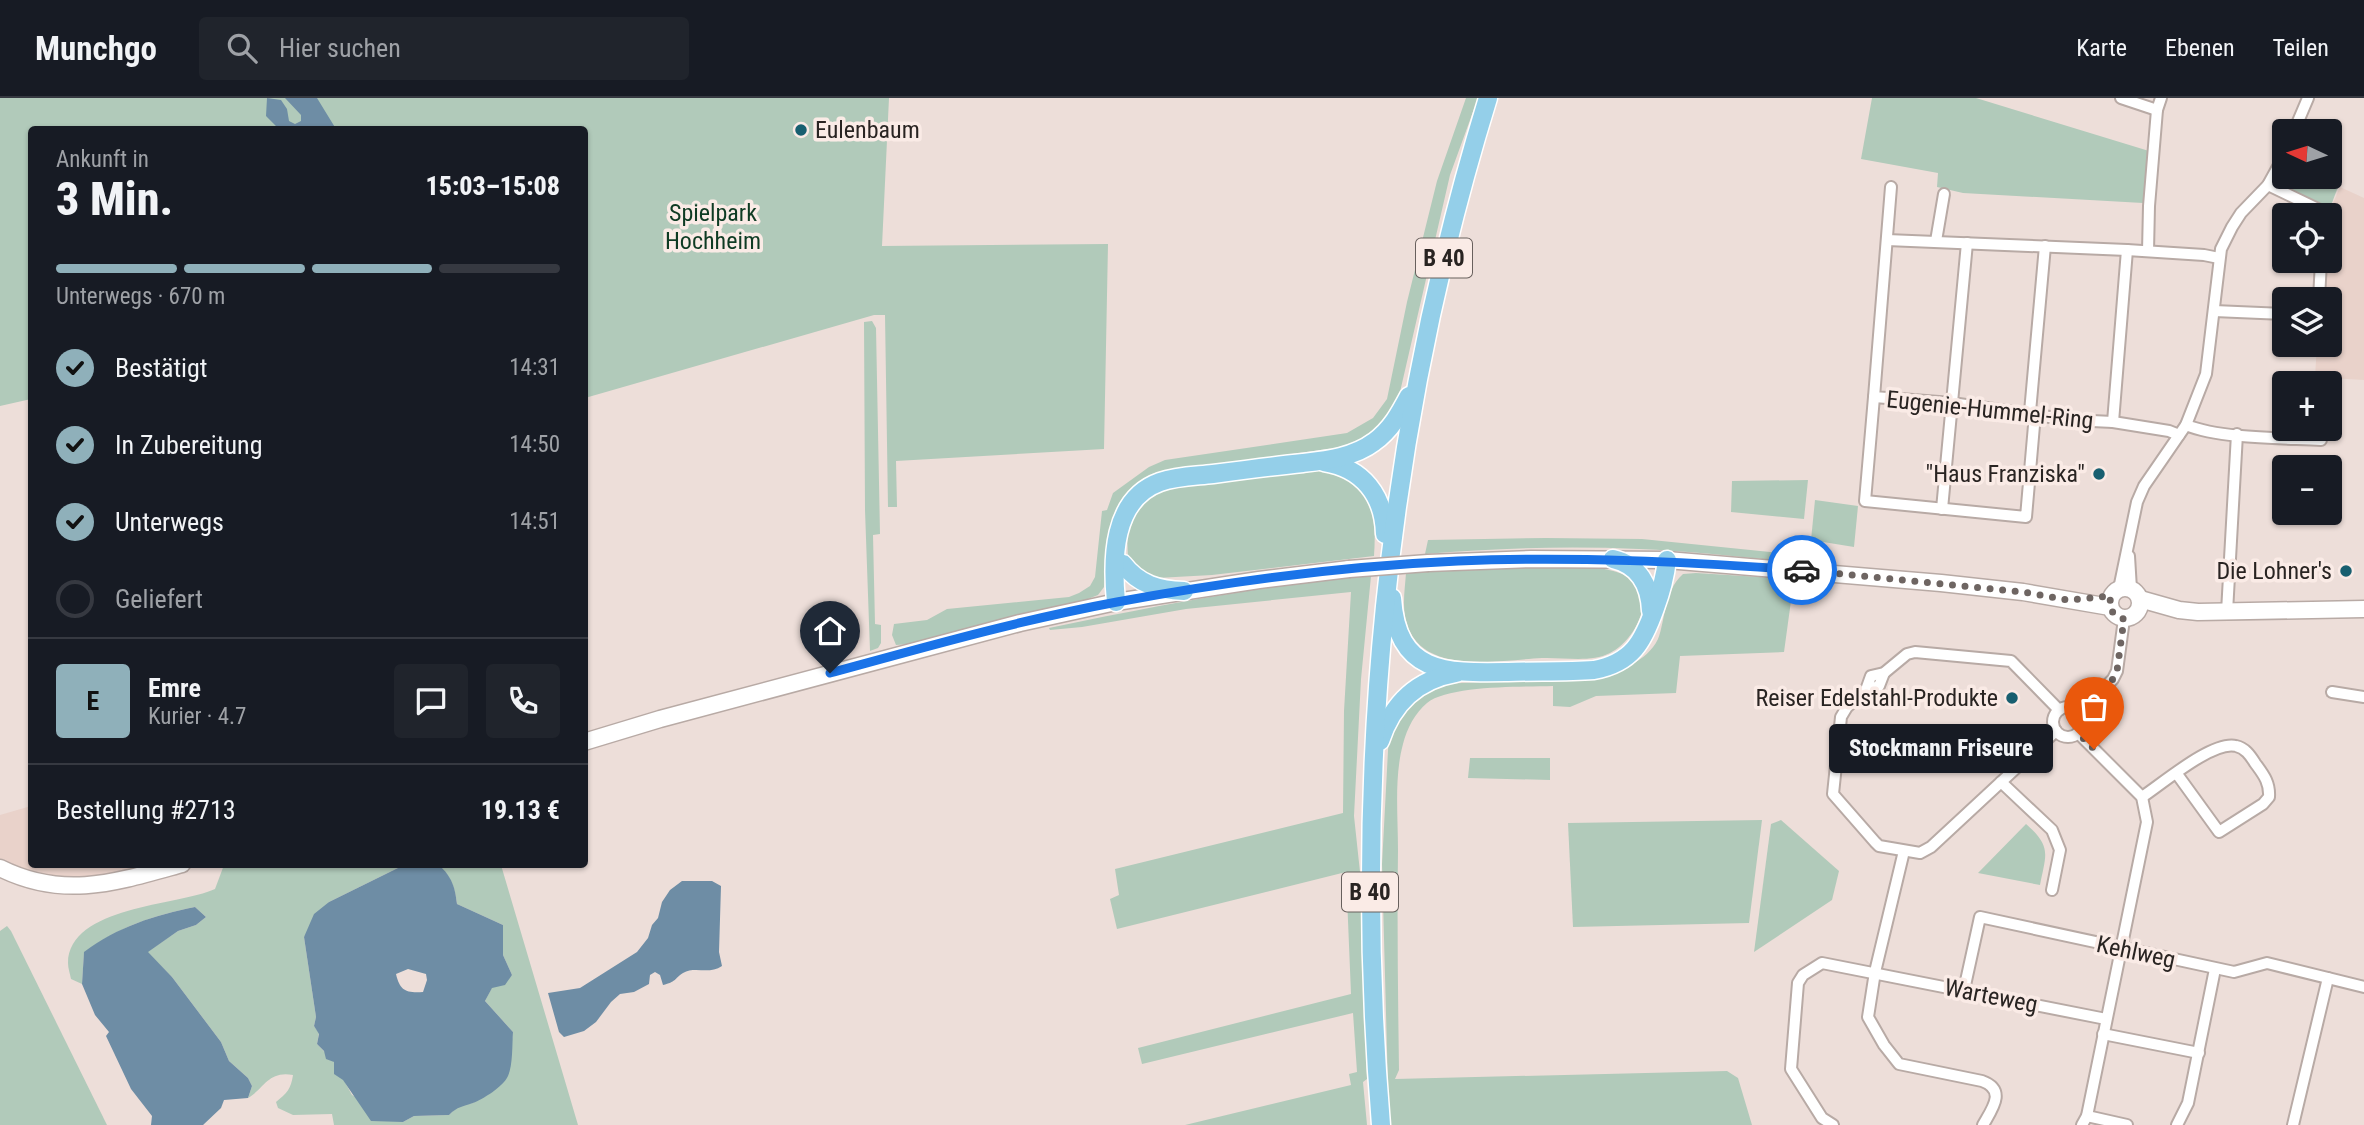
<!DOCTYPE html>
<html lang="de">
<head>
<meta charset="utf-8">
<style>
	body { margin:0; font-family:"Roboto Condensed",sans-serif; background:#20242c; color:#f1f3f6; height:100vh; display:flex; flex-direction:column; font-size:26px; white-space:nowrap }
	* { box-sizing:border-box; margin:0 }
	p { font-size:23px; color:#9ea1a6 }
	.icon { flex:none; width:38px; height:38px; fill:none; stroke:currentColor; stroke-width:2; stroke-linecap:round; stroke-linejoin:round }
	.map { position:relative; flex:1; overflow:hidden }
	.sheet { position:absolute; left:28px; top:28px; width:560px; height:742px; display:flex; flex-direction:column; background:#171b24; border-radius:7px; box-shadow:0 2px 5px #0004 }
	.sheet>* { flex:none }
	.needle { width:46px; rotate:274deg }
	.fabs { position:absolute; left:2272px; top:21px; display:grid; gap:14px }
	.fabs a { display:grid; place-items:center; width:70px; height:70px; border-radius:7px; background:#171b24; box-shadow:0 2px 5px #0004; font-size:35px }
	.pin { position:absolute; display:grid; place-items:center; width:60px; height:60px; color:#fff; margin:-72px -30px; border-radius:50% 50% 50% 0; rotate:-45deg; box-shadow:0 0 7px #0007 }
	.pin .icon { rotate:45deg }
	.courier { position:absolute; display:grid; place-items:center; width:70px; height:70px; margin:-35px; border:5px solid #1a73e8; border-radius:50%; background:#fff; color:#222; box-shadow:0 2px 9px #0007 }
	.bubble { position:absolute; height:49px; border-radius:7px; background:#171b24; box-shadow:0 2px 5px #0004; font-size:23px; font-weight:800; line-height:49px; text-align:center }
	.head em { font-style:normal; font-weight:800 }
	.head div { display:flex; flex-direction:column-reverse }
	.head { display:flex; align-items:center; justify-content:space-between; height:119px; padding:0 28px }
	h1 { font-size:46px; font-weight:800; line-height:52px }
	.bar { display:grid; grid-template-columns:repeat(4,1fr); gap:10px 7px; align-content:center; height:84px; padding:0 28px }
	.bar i { height:9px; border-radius:5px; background:#363941 }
	.bar .active { background:#8fb0ba }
	.bar p { grid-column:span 4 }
	.line { display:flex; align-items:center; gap:18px; padding:0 28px; border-top:2px solid #363941 }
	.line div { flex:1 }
	.round { display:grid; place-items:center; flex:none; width:74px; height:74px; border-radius:7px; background:#20242c }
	ol { padding:0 28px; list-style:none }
	li { display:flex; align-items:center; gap:21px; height:77px }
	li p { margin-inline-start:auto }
	li .icon { padding:7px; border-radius:50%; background:#8fb0ba; color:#111; stroke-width:4 }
	li:last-child { color:#9ea1a6 }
	li i { width:38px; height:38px; border:4px solid #363941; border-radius:50% }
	header { display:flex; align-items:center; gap:42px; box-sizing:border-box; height:98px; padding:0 35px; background:#171b24; border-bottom:2px solid #363941 }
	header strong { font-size:33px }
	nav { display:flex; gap:38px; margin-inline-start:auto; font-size:24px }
	.search { width:490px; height:63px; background:#20242c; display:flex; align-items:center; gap:18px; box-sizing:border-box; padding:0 24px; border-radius:7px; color:#9ea1a6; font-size:26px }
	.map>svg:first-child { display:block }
	.built { fill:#e9d2ca }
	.green { fill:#b1caba }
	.water { fill:#6e8da5; fill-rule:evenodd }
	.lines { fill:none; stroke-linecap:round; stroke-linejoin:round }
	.street-casing { stroke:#b8aaa5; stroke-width:14 }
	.secondary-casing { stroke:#b8aaa5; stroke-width:19 }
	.primary-casing { stroke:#fff; stroke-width:21 }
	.street { stroke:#fff; stroke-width:10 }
	.secondary { stroke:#fff; stroke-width:16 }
	.primary { stroke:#94cfe9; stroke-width:18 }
	.secondary-bridge-casing { stroke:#b8aaa5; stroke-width:19; stroke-linecap:butt }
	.secondary-bridge { stroke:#fff; stroke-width:16 }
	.done { stroke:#6e6562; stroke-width:7; stroke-dasharray:0 12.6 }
	.route { stroke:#1a73e8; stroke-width:9 }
	.poi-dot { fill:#185f70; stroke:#faebe6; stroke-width:2.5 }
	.labels { text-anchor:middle; stroke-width:7; stroke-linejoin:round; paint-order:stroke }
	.shield { fill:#faebe6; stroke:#68605d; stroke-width:2 }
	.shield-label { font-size:23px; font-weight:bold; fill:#292422 }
	.poi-label { font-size:24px; fill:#292422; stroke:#faebe6; text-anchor:end }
	.park-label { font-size:24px; fill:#0e3b23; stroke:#faebe6 }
	.street-label { font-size:24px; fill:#292422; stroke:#faebe6 }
</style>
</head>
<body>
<header>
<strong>Munchgo</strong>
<div class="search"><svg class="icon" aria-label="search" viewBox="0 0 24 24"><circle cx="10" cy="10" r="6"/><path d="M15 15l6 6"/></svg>Hier suchen</div>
<nav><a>Karte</a><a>Ebenen</a><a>Teilen</a></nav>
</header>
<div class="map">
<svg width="2364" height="1027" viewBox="0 0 2364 1027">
	<rect width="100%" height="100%" fill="#edded9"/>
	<!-- built -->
	<g class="built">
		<polygon points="2340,89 2364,100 2364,282 2315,279 2317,247 2329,247 2329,201 2325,201 2327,163 2329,163 2330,112"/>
		<polygon points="31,708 32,766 155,767 127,774 78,782 35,778 0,763 0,717"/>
	</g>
	<!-- green -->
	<g class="green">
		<polygon points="0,0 889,0 882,148 1108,146 1104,351 896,363 897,409 888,409 885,217 874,217 585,300 584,32 32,32 31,301 0,308"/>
		<path d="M 1466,0 L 1478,0 L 1450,77 L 1400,294 C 1388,322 1377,335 1350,348 L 1177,372 L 1145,383 L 1131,392 L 1117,409 L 1111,426 L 1104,489 L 1098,497 L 1083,503 L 910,546 L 896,547 L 892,537 L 894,526 L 927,522 L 947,511 L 1069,499 L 1079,495 L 1090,488 L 1095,479 L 1102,413 L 1107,412 L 1113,395 L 1149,369 L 1165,362 L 1347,335 L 1373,320 L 1387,301 L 1407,204 L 1437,83 Z"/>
		<polygon points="1872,0 1976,0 2149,53 2143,105 1963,95 1937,89 1938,75 1861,61"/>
		<polygon points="2290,79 2312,79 2338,89 2330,110 2286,90"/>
		<polygon points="872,223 876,230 880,436 873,437 875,526 881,527 881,545 878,550 870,553 865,412 864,224"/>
		<path d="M 1323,372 C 1372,383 1377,413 1374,458 L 1212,477 L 1157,480 L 1141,478 L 1128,462 L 1127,433 L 1142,405 L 1155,396 L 1170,390 L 1197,385 Z"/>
		<polygon points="1808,382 1804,421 1731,414 1732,383"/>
		<polygon points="1815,402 1858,408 1854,449 1811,442"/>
		<path d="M 1546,440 L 1642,441 L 1789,456 L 1796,457 L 1797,461 L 1793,464 C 1742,459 1690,453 1639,451 C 1567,448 1497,450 1425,456 L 1428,442 Z"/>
		<path d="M 1580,467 C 1596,470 1618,471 1631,481 C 1658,501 1633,544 1610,555 C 1591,565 1562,559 1542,560 C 1500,562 1420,579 1406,523 C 1402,508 1405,490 1406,475 L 1489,468 Z"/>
		<path d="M 1696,475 L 1794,481 L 1784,554 L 1680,558 L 1676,595 L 1596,598 L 1570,609 L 1553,608 L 1553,588 C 1523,589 1449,587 1427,605 C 1415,615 1407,630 1403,646 C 1394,679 1398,718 1398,752 C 1397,825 1398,899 1399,972 L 1395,981 L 1727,973 L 1738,980 L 1752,1027 L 1389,1027 L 1382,766 L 1389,634 L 1407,605 L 1440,586 L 1595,579 C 1618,574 1647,564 1658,541 C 1662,531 1663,519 1666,509 C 1670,495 1672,486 1683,476 Z"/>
		<path d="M 1371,478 L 1361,581 L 1354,718 L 1360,774 L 1367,981 L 1363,984 L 1367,1027 L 1185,1027 L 1351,987 L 1349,976 L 1357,974 L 1353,915 L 1142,966 L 1138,950 L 1351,896 L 1346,774 L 1117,831 L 1110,801 L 1119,797 L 1115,771 L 1343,715 L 1344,613 L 1351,494 L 1186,511 L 1082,529 L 1050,532 L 1049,530 C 1156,508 1263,487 1371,478 Z"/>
		<polygon points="1470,660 1550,660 1550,682 1468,680"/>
		<polygon points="1762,722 1749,825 1573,829 1568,725"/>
		<polygon points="1781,722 1839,773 1832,802 1754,854 1771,726"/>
		<path d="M 2026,726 C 2052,749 2046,756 2040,787 L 1978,775 Z"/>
		<path d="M 224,767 L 404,767 L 329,804 L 304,839 L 316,919 L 314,928 L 319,935 L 317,946 L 334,964 L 352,997 L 403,1024 L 414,1018 L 449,1017 L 459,1007 L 473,1005 L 507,979 L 513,934 L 485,903 L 492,889 L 512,877 L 503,857 L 503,827 L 457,806 C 455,789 451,779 439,767 L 501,767 L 578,1027 L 334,1027 L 332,1016 L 293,1017 L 278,1010 L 276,1004 C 287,995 291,991 293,977 C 268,972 263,992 248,1000 L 252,988 L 248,980 L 229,963 L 221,944 L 172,879 L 147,854 L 178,833 L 196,827 L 206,819 L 195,809 C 155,817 117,829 84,855 L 82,886 L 71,881 C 70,876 68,870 68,865 C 69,808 177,808 215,791 Z"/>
		<polygon points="7,828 11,833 107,1027 0,1027 0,833"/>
	</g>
	<!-- water -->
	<g class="water">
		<polygon points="267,0 281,2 287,11 289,23 295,26 301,23 301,17 285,0 317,0 336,31 279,31 266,18"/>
		<path d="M 404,767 L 439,767 C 452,779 455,789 457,806 L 503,827 L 503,857 L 512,877 L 505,887 L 492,890 L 485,903 L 513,934 C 512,947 513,966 508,978 C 503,989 483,1001 473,1005 C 462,1009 458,1008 449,1017 L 414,1018 L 403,1024 L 371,1023 L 343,982 L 334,976 L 334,964 L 326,961 L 324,953 L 317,946 L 319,936 L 314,928 L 316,919 L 304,839 L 314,816 L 329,804 ZM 408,871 L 426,876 L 427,882 L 423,894 C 406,895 400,893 396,876 Z"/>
		<path d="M 682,783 L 712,783 L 721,788 L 719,854 L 722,868 C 709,877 695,868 683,875 C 674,881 676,884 663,887 L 660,877 L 655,874 L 650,877 L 649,886 L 634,894 L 620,896 L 611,904 L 596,924 L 584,933 L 564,939 L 559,934 L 548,895 L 580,890 L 637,854 L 648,840 L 652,827 L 658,820 L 662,804 L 670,792 Z"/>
		<path d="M 195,809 L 206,819 L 196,827 L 178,833 L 148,854 L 172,879 L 221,944 L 229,963 L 248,980 L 252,988 L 248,1000 L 224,1002 L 221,1010 L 203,1027 L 151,1027 L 152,1018 L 131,991 L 106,938 L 109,934 L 95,917 L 82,886 L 84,854 C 117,829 155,817 195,809 Z"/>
	</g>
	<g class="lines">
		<!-- street casing -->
		<g class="street-casing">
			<g id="street">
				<polyline points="2121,0 2157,12"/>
				<polyline points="2294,33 2308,0"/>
				<polyline points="2268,87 2318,111 2322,117"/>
				<polyline points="1891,89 1874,299 1952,305 2071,322 2113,324 2169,333 2179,337"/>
				<polyline points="1887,142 2127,152 2204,157 2219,160"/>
				<polyline points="1936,143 1944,96"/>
				<polyline points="2148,153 2149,108 2157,12 2161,0"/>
				<polyline points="2319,201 2321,163"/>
				<polyline points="2214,213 2284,216"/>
				<polyline points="1874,299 1865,403 2026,419 2035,316"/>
				<polyline points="2030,314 2045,148"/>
				<polyline points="2113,324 2127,152"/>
				<path d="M 2186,327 C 2221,341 2282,340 2321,342"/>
				<polyline points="1942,411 1967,145"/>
				<polyline points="2129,458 2131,491"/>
				<polyline points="2119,491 2137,404 2144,388 2186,327 2206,276 2221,151 2232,129 2241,115 2268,87 2284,58"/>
				<polyline points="2227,514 2237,336"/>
				<polyline points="1866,592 1879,588 1884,575"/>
				<polyline points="2332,594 2364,599"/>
				<circle cx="2068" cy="624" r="15"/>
				<polyline points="2080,615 2113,581 2117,573 2124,521"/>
				<polyline points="2056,633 1931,749 1920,755 1879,748 1875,744 1833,696 1841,619 1847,609 1866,592 1871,578 1884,575 1907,556 1915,554 2011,563 2059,612"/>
				<polyline points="2078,635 2142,699 2147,724 2087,1018 2082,1027"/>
				<polyline points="2001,684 2052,732 2060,752 2052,792"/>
				<path d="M 2142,699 C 2162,686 2213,642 2236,648 C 2245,650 2250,657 2255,665 C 2263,676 2270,684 2269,699 L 2263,706 L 2219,734 L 2177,676"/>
				<path d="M 1904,753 L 1875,874 L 1868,919 L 1884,947 L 1899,966 L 1982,983 C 2007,992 1992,1011 1983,1027"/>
				<polyline points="1964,892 1980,819 2234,874 2267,865 2364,889"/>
				<polyline points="2103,936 2199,955"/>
				<polyline points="2087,1018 2127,1027"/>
				<polyline points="1833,1027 1822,1020 1791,971 1798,885 1803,877 1822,865 2106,921"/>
				<polyline points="2177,1027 2188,1005 2215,871"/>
				<polyline points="2293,1027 2328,880"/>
			</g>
		</g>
		<!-- secondary casing -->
		<g class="secondary-casing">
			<g id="secondary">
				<polyline points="1428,465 1531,461 1667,462 1941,485 2023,494 2110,509"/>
				<circle cx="2125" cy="505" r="15"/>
				<polyline points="2140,501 2179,512 2198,514 2364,511"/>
				<polyline points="584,644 660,621 1020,525 1116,504 1259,482 1349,471"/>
				<path d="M 0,770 C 64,802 117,784 182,766"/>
			</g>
		</g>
		<!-- primary casing -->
		<g class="primary-casing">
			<g id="primary">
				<path d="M 1324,364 C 1363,370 1384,398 1385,436"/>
				<path d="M 1613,461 C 1639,467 1650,488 1651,513"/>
				<path d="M 1123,466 C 1139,487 1159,492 1184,493"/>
				<path d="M 1392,500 C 1397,577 1447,575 1508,574 C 1537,573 1566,574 1594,572 C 1632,565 1643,544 1655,510 C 1661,494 1665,479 1667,462"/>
				<path d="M 1116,504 C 1112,462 1112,401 1160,384 C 1177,378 1196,378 1213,376 C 1243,372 1273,368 1303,365 C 1328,362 1354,359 1374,344 C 1391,332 1400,315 1409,298"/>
				<path d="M 1380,643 C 1392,606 1416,582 1456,575"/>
				<path d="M 1381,1027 C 1352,680 1385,333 1488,0"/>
			</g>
		</g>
		<!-- street -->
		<use href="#street" class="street"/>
		<!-- secondary -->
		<use href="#secondary" class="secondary"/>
		<!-- primary -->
		<use href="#primary" class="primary"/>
		<!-- secondary-bridge casing -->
		<g class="secondary-bridge-casing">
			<polyline id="secondary-bridge" points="1349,471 1428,465"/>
		</g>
		<!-- secondary-bridge -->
		<use href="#secondary-bridge" class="secondary-bridge"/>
	</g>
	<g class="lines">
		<!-- done -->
		<path class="done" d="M 1802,472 L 2023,494 L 2068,502 L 2111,498 C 2108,510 2112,518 2124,521 L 2117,573 L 2113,581 L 2080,615 L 2082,628 L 2078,635 L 2094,651"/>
		<!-- route -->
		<path class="route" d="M 830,575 C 925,549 1020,522 1117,504 C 1230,483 1344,468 1458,463 C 1573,458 1687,464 1802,472"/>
	</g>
	<!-- markers -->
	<g class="poi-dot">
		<circle cx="801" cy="32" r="7"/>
		<circle cx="2099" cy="376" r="7"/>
		<circle cx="2346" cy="473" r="7"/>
		<circle cx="2012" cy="600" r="7"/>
	</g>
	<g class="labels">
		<!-- shield labels -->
		<g class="shield">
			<rect x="1416" y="140.5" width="56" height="39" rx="5"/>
			<rect x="1342" y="774.5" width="56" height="39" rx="5"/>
		</g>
		<g class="shield-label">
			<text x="1444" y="168">B 40</text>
			<text x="1370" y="802">B 40</text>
		</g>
		<!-- poi labels -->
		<g class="poi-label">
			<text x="815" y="40" text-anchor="start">Eulenbaum</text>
			<text x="2085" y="384">"Haus Franziska"</text>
			<text x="2332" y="481">Die Lohner's</text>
			<text x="1998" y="608">Reiser Edelstahl-Produkte</text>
		</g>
		<!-- park labels -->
		<g class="park-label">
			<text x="713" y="123">Spielpark<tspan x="713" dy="28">Hochheim</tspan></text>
		</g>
		<!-- street labels -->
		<g class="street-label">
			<text transform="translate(1990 312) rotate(6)" y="8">Eugenie-Hummel-Ring</text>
			<text transform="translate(2136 854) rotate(12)" y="8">Kehlweg</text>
			<text transform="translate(1991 898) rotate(11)" y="8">Warteweg</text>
		</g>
	</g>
</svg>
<div class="fabs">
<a><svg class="needle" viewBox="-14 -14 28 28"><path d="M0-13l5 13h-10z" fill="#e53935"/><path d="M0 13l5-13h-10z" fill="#9ea1a6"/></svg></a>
<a><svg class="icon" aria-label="locate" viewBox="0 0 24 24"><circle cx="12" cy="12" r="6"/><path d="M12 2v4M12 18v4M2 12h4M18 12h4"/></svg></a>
<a><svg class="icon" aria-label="layers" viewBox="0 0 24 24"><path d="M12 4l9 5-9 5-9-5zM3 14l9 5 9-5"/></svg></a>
<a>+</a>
<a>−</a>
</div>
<div class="pin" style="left:2094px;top:651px;background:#ea580c"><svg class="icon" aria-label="bag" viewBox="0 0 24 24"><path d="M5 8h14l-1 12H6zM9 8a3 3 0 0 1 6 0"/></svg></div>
<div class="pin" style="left:830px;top:575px;background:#1f2937"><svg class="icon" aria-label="home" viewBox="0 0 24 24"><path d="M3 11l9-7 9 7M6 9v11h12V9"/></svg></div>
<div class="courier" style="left:1802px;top:472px"><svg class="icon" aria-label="car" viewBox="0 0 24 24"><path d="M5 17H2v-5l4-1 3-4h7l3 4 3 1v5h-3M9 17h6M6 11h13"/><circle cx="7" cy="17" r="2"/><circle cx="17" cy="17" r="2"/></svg></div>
<div class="bubble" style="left:1829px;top:626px;width:224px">Stockmann Friseure</div>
<section class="sheet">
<div class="head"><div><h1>3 Min.</h1><p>Ankunft in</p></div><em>15:03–15:08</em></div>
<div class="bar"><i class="active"></i><i class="active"></i><i class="active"></i><i></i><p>Unterwegs · 670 m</p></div>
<ol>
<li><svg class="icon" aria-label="check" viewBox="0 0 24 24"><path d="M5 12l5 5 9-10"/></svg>Bestätigt<p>14:31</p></li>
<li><svg class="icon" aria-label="check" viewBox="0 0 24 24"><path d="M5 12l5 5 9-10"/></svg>In Zubereitung<p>14:50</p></li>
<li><svg class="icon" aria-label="check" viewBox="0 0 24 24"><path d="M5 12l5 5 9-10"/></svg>Unterwegs<p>14:51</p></li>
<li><i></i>Geliefert</li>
</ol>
<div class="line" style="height:126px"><b class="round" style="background:#8fb0ba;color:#111">E</b><div><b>Emre</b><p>Kurier · 4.7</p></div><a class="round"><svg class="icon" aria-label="chat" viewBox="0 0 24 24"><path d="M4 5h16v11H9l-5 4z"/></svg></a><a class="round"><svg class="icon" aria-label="phone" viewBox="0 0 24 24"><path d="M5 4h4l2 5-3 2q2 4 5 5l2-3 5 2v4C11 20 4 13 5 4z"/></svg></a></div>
<div class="line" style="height:91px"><div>Bestellung #2713</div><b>19.13 €</b></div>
</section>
</div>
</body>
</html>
